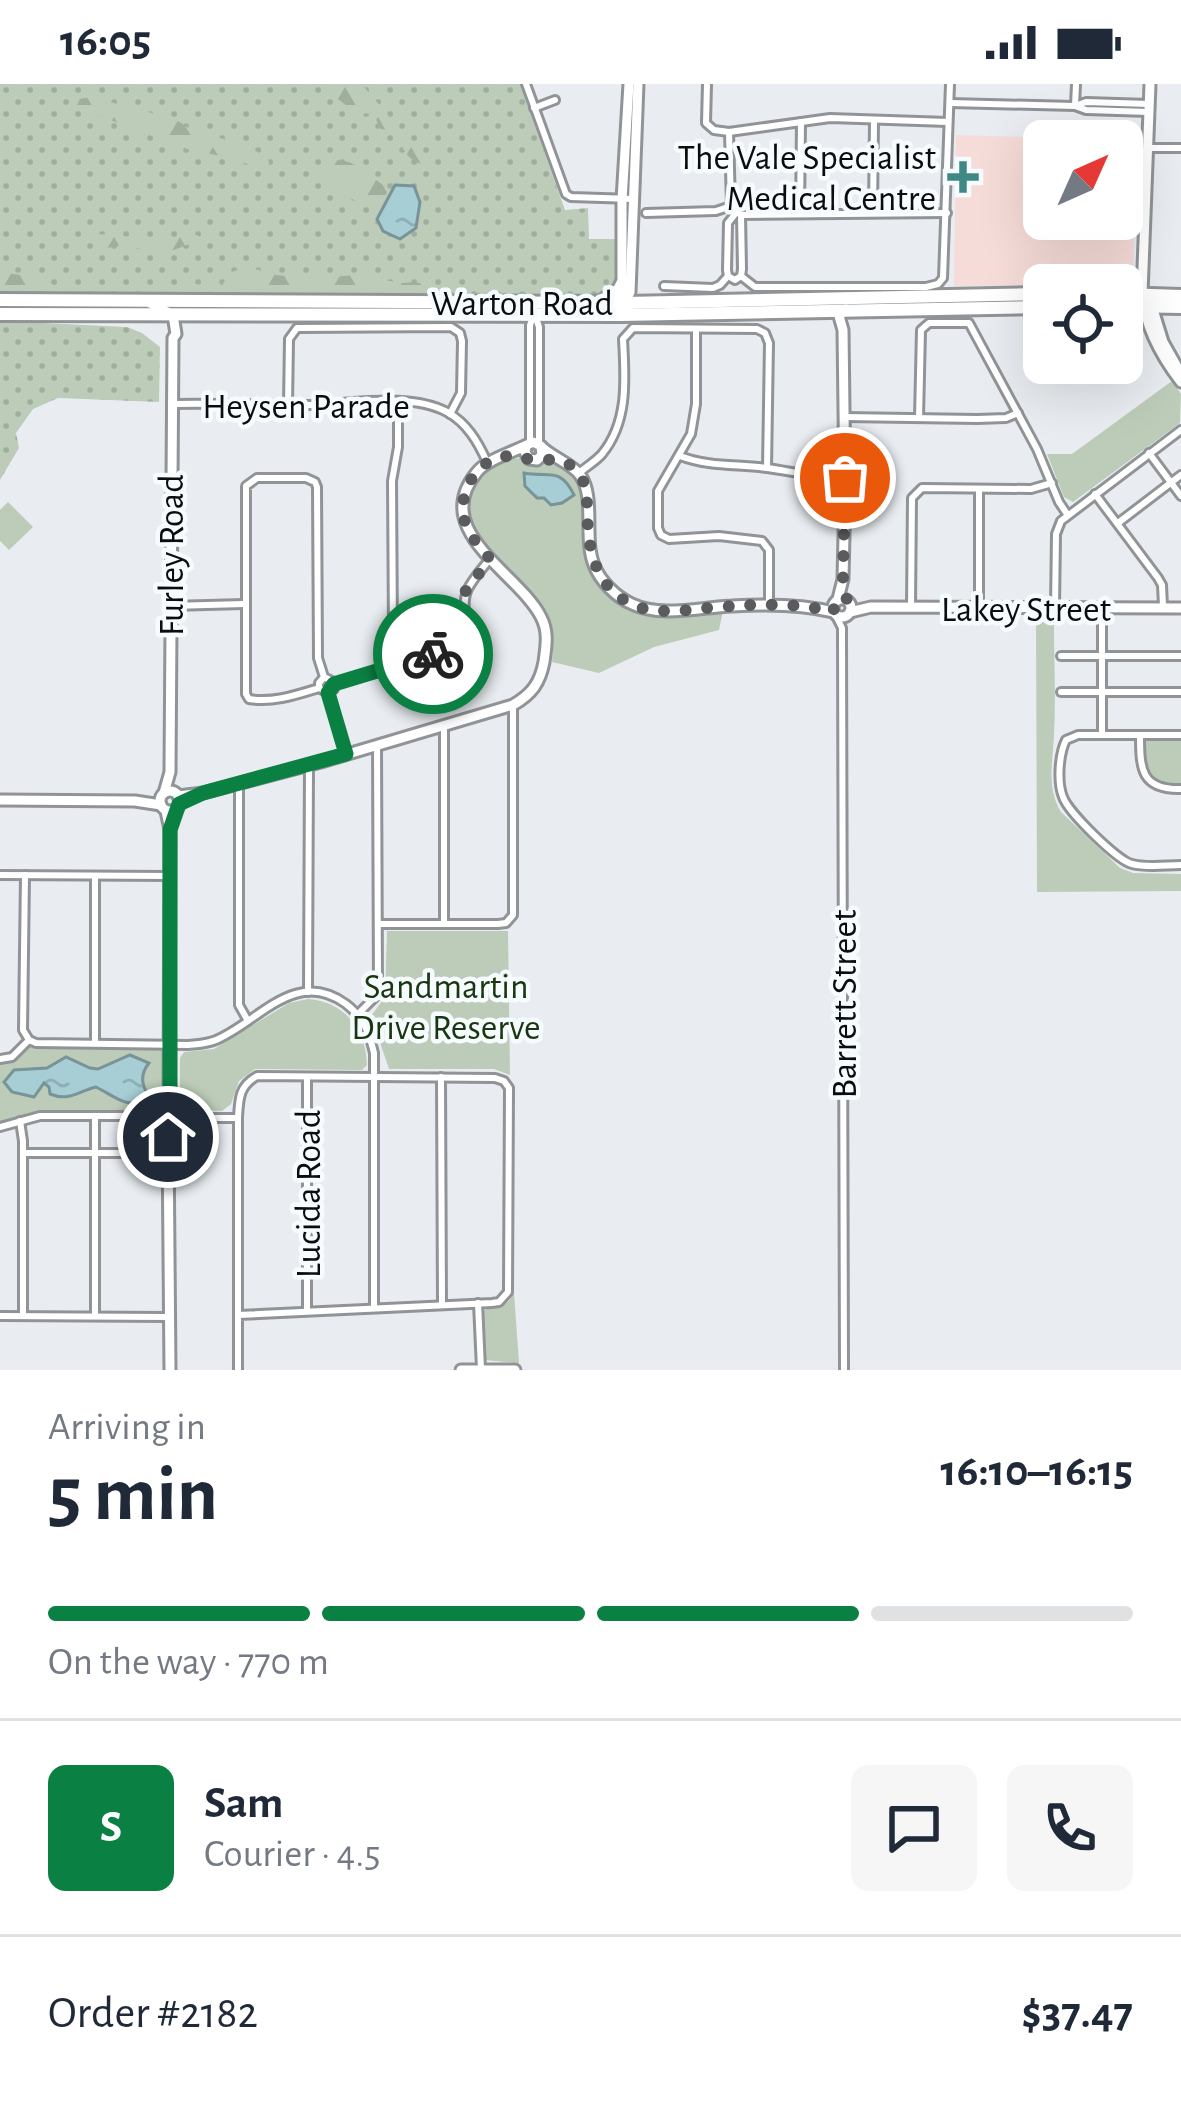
<!DOCTYPE html>
<html lang="en">
<head>
<meta charset="utf-8">
<style>
	body { margin:0; font-family:"Alegreya Sans",sans-serif; background:#f6f6f7; color:#1f2937; height:100vh; display:flex; flex-direction:column; font-size:45px; white-space:nowrap }
	* { box-sizing:border-box; margin:0 }
	p { font-size:39px; color:#747a83 }
	.icon { flex:none; width:66px; height:66px; fill:none; stroke:currentColor; stroke-width:2; stroke-linecap:round; stroke-linejoin:round }
	.map { position:relative; height:1286px; overflow:hidden }
	.drawer { display:flex; flex-direction:column; background:#fff; flex:1 }
	.drawer>* { flex:none }
	.needle { width:78px; rotate:45deg }
	.controls { position:absolute; left:1023px; top:36px; display:grid; gap:24px }
	.controls a { display:grid; place-items:center; width:120px; height:120px; border-radius:18px; background:#fff; box-shadow:0 12px 48px #0002; font-size:60px }
	.pin { position:absolute; display:grid; place-items:center; width:102px; height:102px; color:#fff; margin:-51px; border:6px solid #fff; border-radius:50%; box-shadow:0 3px 12px #0007 }
	.courier { position:absolute; display:grid; place-items:center; width:120px; height:120px; margin:-60px; border:9px solid #0b8043; border-radius:50%; background:#fff; color:#222; box-shadow:0 3px 15px #0007 }
	.head em { font-style:normal; font-weight:700 }
	.head div { display:flex; flex-direction:column-reverse }
	.head { display:flex; align-items:center; justify-content:space-between; height:204px; padding:0 48px }
	h1 { font-size:78px; font-weight:700; line-height:90px }
	.bar { display:grid; grid-template-columns:repeat(4,1fr); gap:18px 12px; align-content:center; height:144px; padding:0 48px }
	.bar i { height:15px; border-radius:9px; background:#e0e1e3 }
	.bar .on { background:#0b8043 }
	.bar p { grid-column:span 4 }
	.line { display:flex; align-items:center; gap:30px; padding:0 48px; border-top:3px solid #e0e1e3 }
	.line div { flex:1 }
	.round { display:grid; place-items:center; flex:none; width:126px; height:126px; border-radius:18px; background:#f6f6f7 }
	.status { display:flex; justify-content:space-between; align-items:center; height:84px; padding:0 60px; background:#fff; direction:ltr }
	.status svg { height:33px; fill:currentColor }
	.map>svg:first-child { display:block }
	.commercial { fill:#f6dcd8; fill-rule:evenodd }
	.grass { fill:url(#grass-dots) }
	.forest { fill:url(#forest-firs) }
	.park { fill:#bcccb8 }
	.water { fill:url(#water-ripples); stroke:#789498; stroke-width:3 }
	.lines { fill:none; stroke-linecap:round; stroke-linejoin:round }
	.street-casing { stroke:#909497; stroke-width:12 }
	.secondary-casing { stroke:#909497; stroke-width:15 }
	.primary-casing { stroke:#909497; stroke-width:18 }
	.street { stroke:#fff; stroke-width:6 }
	.secondary { stroke:#fff; stroke-width:9 }
	.primary { stroke:#fff; stroke-width:12 }
	.done { stroke:#595b5d; stroke-width:12; stroke-dasharray:0 21.6 }
	.route { stroke:#0b8043; stroke-width:15 }
	.poi-dot { fill:#408884; stroke:#f6fbfe; stroke-width:4.5 }
	.labels { text-anchor:middle; stroke-width:9; stroke-linejoin:round; paint-order:stroke }
	.poi-label { font-size:36px; fill:#0b0c0d; stroke:#f6fbfe; text-anchor:end }
	.street-label { font-size:36px; fill:#0b0c0d; stroke:#f6fbfe }
	.park-label { font-size:36px; fill:#183610; stroke:#f6fbfe }
</style>
</head>
<body>
<div class="status"><b>16:05</b><svg viewBox="0 0 49 12"><path d="M0 12V9h3v3zM5 12V6h3v6zM10 12V3h3v9zM15 12V0h3v12zM26 1h20v11H26zM47 4h2v5h-2z"/></svg></div>
<div class="map">
<svg width="1181" height="1286" viewBox="0 0 1181 1286">
	<defs>
		<pattern id="grass-dots" width="8" height="8" patternUnits="userSpaceOnUse" patternTransform="scale(3)"><rect width="8" height="8" fill="#bcccb8"/><path d="M2 2h.1M6 6h.1" fill="none" stroke="#a0ae9d" stroke-width="1.8" stroke-linecap="round"/></pattern>
		<pattern id="forest-firs" width="22" height="20" patternUnits="userSpaceOnUse" patternTransform="scale(3)"><rect width="22" height="20" fill="#bcccb8"/><path d="M5 1l3.5 6h-7zM16 11l3.5 6h-7z" fill="#a0ae9d"/></pattern>
		<pattern id="water-ripples" width="26" height="14" patternUnits="userSpaceOnUse" patternTransform="scale(3)"><rect width="26" height="14" fill="#a6ced4"/><path d="M2 4q2-2 4 0t4 0M15 11q2-2 4 0t4 0" fill="none" stroke="#8eb0b5"/></pattern>
	</defs>
	<rect width="100%" height="100%" fill="#e9edf1"/>
	<!-- commercial -->
	<path class="commercial" d="M 956,51 L 1136,56 L 1133,204 L 1122,204 L 1122,201 L 954,202 ZM 1044,57 L 1122,57 L 1122,135 L 1044,135 Z"/>
	<!-- grass -->
	<g class="grass">
		<polygon points="0,0 520,0 565,126 588,124 589,155 620,155 619,199 612,208 598,212 478,214 476,209 0,210"/>
		<polygon points="0,237 127,243 142,249 160,263 159,318 58,314 33,325 16,349 19,364 0,396"/>
	</g>
	<!-- forest -->
	<g class="forest">
		<path d="M 318,0 L 359,0 L 364,3 L 428,78 L 425,81 C 401,75 405,60 392,46 L 381,45 L 375,34 L 367,29 L 359,31 Z"/>
		<polygon points="90,13 175,35 190,45 250,63 268,75 270,81 259,85 235,75 187,65 79,24 77,21 80,15"/>
		<path d="M 336,76 C 358,76 368,93 387,103 C 388,113 382,119 375,126 C 354,117 337,108 324,90 Z"/>
		<polygon points="88,149 163,156 197,151 203,155 163,170 125,161 106,164 86,157 85,154"/>
		<polygon points="249,183 275,191 294,193 313,188 335,193 353,191 403,199 415,198 442,205 445,209 151,209 155,202 163,200 172,203 184,197 203,202 221,202 231,188"/>
		<path d="M 0,188 L 46,195 L 54,202 L 99,202 L 101,204 L 96,207 C 82,207 66,209 52,208 C 38,207 35,202 21,207 L 0,206 Z"/>
	</g>
	<!-- park -->
	<g class="park">
		<polygon points="1172,297 1181,310 1180,339 1073,418 1064,413 1047,370 1072,370"/>
		<path d="M 519,374 L 558,378 L 572,387 L 582,404 L 587,480 L 610,511 L 651,531 L 723,527 L 719,546 L 654,563 L 599,589 L 552,578 C 553,561 555,548 548,533 C 530,495 448,453 475,403 C 486,383 498,378 519,374 Z"/>
		<polygon points="8,418 33,443 9,466 0,457 0,426"/>
		<path d="M 1036,531 L 1050,532 L 1054,541 C 1054,578 1056,614 1054,651 C 1053,677 1046,703 1061,728 L 1120,784 L 1133,789 L 1181,790 L 1181,807 L 1037,808 Z"/>
		<path d="M 1152,653 L 1153,655 L 1181,655 L 1181,699 L 1167,699 L 1166,702 C 1158,699 1151,693 1145,687 L 1142,677 L 1145,676 L 1142,659 L 1145,654 Z"/>
		<polygon points="387,847 508,847 510,991 494,985 389,985 371,932 385,913"/>
		<path d="M 308,915 C 345,918 366,945 367,981 L 362,986 L 255,985 L 239,997 L 231,1020 L 222,1027 L 200,1026 L 180,1015 L 180,974 L 184,968 L 214,965 L 289,919 Z"/>
		<path d="M 28,962 L 162,964 C 166,974 166,982 166,993 C 166,1001 165,1015 159,1022 C 149,1031 87,1029 71,1029 C 57,1024 40,1029 24,1033 L 21,1031 L 0,1040 L 0,977 L 14,974 Z"/>
		<polygon points="514,1209 519,1279 484,1276 482,1229 489,1222 508,1218"/>
	</g>
	<!-- water -->
	<g class="water">
		<polygon points="395,101 414,102 420,118 416,144 400,155 383,147 377,135"/>
		<path d="M 524,389 C 549,394 560,382 574,411 L 562,419 L 551,421 L 544,414 L 537,414 L 525,402 Z"/>
		<path d="M 130,971 L 149,979 C 140,990 141,1001 149,1012 C 128,1028 115,1012 96,1003 C 78,1007 70,1018 50,1010 L 49,1003 L 44,999 L 34,1013 L 12,1008 L 4,998 L 14,986 L 47,984 L 66,973 L 90,984 L 98,985 Z"/>
	</g>
	<g class="lines">
		<!-- street casing -->
		<g class="street-casing">
			<g id="street">
				<polyline points="526,0 566,110 571,113 633,115"/>
				<polyline points="707,0 706,39 714,46 729,48 830,34 948,38"/>
				<polyline points="950,19 1075,22 1086,26 1149,28"/>
				<polyline points="1078,21 1086,18 1149,20"/>
				<polyline points="1075,22 1076,0"/>
				<polyline points="534,24 555,16"/>
				<polyline points="729,48 731,122 741,131 947,129"/>
				<polyline points="1148,64 1181,64"/>
				<polyline points="646,129 716,127 731,122"/>
				<polyline points="736,129 728,139 727,186 728,192 735,196 741,192 742,185 741,131"/>
				<polyline points="873,129 874,37"/>
				<polyline points="800,130 801,38"/>
				<polyline points="741,192 755,203 926,203 938,200 943,194 950,0"/>
				<polyline points="664,202 713,204 720,201 728,192"/>
				<polyline points="536,234 539,243 539,359"/>
				<polyline points="696,245 696,320 691,350 658,407 658,444 661,451 669,455 719,452 762,457 769,466 769,521"/>
				<polyline points="398,318 398,363 392,397 393,551 401,579"/>
				<path d="M 171,320 C 217,319 264,321 310,321 C 351,320 410,308 447,328 C 467,339 478,358 487,378"/>
				<polyline points="288,321 289,255 297,244 451,243 460,249 462,257 461,309 450,330"/>
				<polyline points="844,333 977,335 1006,334 1018,329"/>
				<polyline points="919,334 921,246 929,239 969,239 1037,365 1059,418 1067,430"/>
				<polyline points="530,358 530,241 534,231"/>
				<polyline points="1149,369 1181,412"/>
				<path d="M 680,372 C 709,383 737,380 767,384 C 794,388 818,393 845,394"/>
				<path d="M 579,389 C 586,383 596,377 602,370 C 629,337 625,294 623,255 L 633,244 L 757,245 L 765,249 L 769,259 L 767,384"/>
				<polyline points="979,406 979,522"/>
				<polyline points="1095,410 1158,494 1162,501 1163,522"/>
				<polyline points="1118,439 1181,391"/>
				<polyline points="170,522 244,520"/>
				<polyline points="911,524 912,414 922,404 1031,405 1052,399"/>
				<polyline points="1055,524 1056,450 1061,437 1181,346"/>
				<polyline points="1102,524 1102,651"/>
				<polyline points="836,532 842,544 842,554 844,1286"/>
				<polyline points="1061,572 1181,572"/>
				<path d="M 335,600 L 461,562 L 466,557 C 466,509 456,515 490,475"/>
				<path d="M 319,604 C 296,611 273,619 249,615 L 246,610 L 246,402 L 257,394 L 306,394 L 315,398 L 317,403 L 318,574 L 324,593 L 334,598 L 334,605 L 328,609 L 319,604 L 319,599 L 324,593"/>
				<polyline points="1061,608 1181,608"/>
				<polyline points="328,609 346,669"/>
				<polyline points="444,643 444,840"/>
				<path d="M 1140,651 C 1140,685 1141,706 1181,705"/>
				<path d="M 1181,651 L 1078,651 L 1066,656 C 1059,670 1057,698 1063,713 C 1068,728 1118,777 1132,780 C 1147,784 1166,781 1181,781"/>
				<polyline points="239,699 239,921 248,937"/>
				<polyline points="0,791 170,792"/>
				<polyline points="25,791 23,946 29,956"/>
				<polyline points="95,792 95,959"/>
				<polyline points="378,840 498,840 506,839 513,831 513,621"/>
				<polyline points="308,908 309,681"/>
				<polyline points="358,930 376,912 378,902 377,661"/>
				<path d="M 0,975 L 12,973 L 29,956 L 36,959 L 188,961 C 197,960 207,960 216,956 C 259,938 295,883 346,920 C 363,933 369,948 374,969 L 374,1224"/>
				<polyline points="441,993 442,1221"/>
				<polyline points="176,1025 192,1031"/>
				<polyline points="145,1031 160,1025"/>
				<polyline points="95,1032 95,1231"/>
				<polyline points="177,1034 238,1034"/>
				<polyline points="20,1037 23,1057 23,1232"/>
				<polyline points="0,1043 40,1032 141,1032 162,1036"/>
				<polyline points="23,1069 168,1069"/>
				<polyline points="478,1219 481,1285"/>
				<polyline points="307,1227 307,993"/>
				<polyline points="0,1232 168,1233"/>
				<path d="M 238,1286 L 238,1034 C 239,1015 239,1002 257,992 L 495,994 L 504,997 L 509,1004 L 508,1208 L 499,1218 L 492,1219 L 238,1231"/>
			</g>
		</g>
		<!-- secondary casing -->
		<g class="secondary-casing">
			<g id="secondary">
				<path d="M 1150,0 L 1142,210 C 1145,243 1161,272 1181,298"/>
				<polyline points="150,219 173,231 176,250 173,254 170,688 164,709"/>
				<polyline points="1151,219 1163,258 1181,290"/>
				<polyline points="624,221 630,208 638,0"/>
				<polyline points="628,221 622,215 622,116 629,0"/>
				<path d="M 543,364 C 554,374 572,380 580,391 C 596,413 583,454 594,481 C 600,497 616,513 632,520 C 661,534 701,523 732,522 C 765,520 801,520 833,528"/>
				<circle cx="842" cy="524" r="9"/>
				<polyline points="838,515 843,495 845,406 843,246 839,232 846,225"/>
				<polyline points="850,528 871,523 1181,524"/>
				<circle cx="170" cy="717" r="10"/>
				<path d="M 178,712 L 203,709 L 321,678 L 513,621 C 532,610 540,599 544,578 C 546,562 549,548 541,533 C 519,489 428,447 477,388 C 487,375 517,367 533,358 L 541,362 L 542,371 L 537,376 L 529,375 L 525,368 L 526,362"/>
				<polyline points="0,716 135,717 161,721"/>
				<polyline points="166,727 170,746 169,1002 172,1022"/>
				<circle cx="168" cy="1030" r="9"/>
				<polyline points="166,1039 168,1053 170,1286"/>
				<polyline points="461,1286 515,1286"/>
			</g>
		</g>
		<!-- primary casing -->
		<g class="primary-casing">
			<g id="primary">
				<polyline points="1122,210 1181,212"/>
				<polyline points="0,216 626,219 1044,210"/>
				<polyline points="601,218 619,206 622,200"/>
				<polyline points="1122,222 1181,223"/>
				<polyline points="0,230 621,231 1044,223"/>
			</g>
		</g>
		<!-- street -->
		<use href="#street" class="street"/>
		<!-- secondary -->
		<use href="#secondary" class="secondary"/>
		<!-- primary -->
		<use href="#primary" class="primary"/>
	</g>
	<g class="lines">
		<!-- done -->
		<path class="done" d="M 433,570 L 461,562 L 466,557 L 465,508 L 490,475 C 479,462 464,446 463,428 C 461,400 483,371 511,372 C 522,372 519,374 529,375 C 548,378 564,370 579,390 C 587,401 587,413 587,425 C 588,463 593,501 631,520 C 661,534 701,523 732,522 C 765,520 801,519 833,528 L 836,517 L 847,517 L 843,495 L 845,394"/>
		<!-- route -->
		<polyline class="route" points="168,1053 177,1031 172,1022 170,1002 170,746 179,720 203,709 346,670 328,609 334,600 433,570"/>
	</g>
	<!-- markers -->
	<path class="poi-dot" d="M957 75h12v12h12v12h-12v12h-12v-12h-12v-12h12z"/>
	<g class="labels">
		<!-- poi labels -->
		<g class="poi-label">
			<text x="936" y="85">The Vale Specialist<tspan x="936" dy="41">Medical Centre</tspan></text>
		</g>
		<!-- street labels -->
		<g class="street-label">
			<text x="522" y="231">Warton Road</text>
			<text x="306" y="334">Heysen Parade</text>
			<text transform="translate(170 471) rotate(-90)" y="13">Furley Road</text>
			<text x="1026" y="537">Lakey Street</text>
			<text transform="translate(843 920) rotate(-90)" y="13">Barrett Street</text>
			<text transform="translate(307 1110) rotate(-90)" y="13">Lucida Road</text>
		</g>
		<!-- park labels -->
		<g class="park-label">
			<text x="446" y="914">Sandmartin<tspan x="446" dy="41">Drive Reserve</tspan></text>
		</g>
	</g>
</svg>
<div class="controls">
<a><svg class="needle" viewBox="-14 -14 28 28"><path d="M0-13l5 13h-10z" fill="#e53935"/><path d="M0 13l5-13h-10z" fill="#747a83"/></svg></a>
<a><svg class="icon" aria-label="locate" viewBox="0 0 24 24"><circle cx="12" cy="12" r="6"/><path d="M12 2v4M12 18v4M2 12h4M18 12h4"/></svg></a>
</div>
<div class="pin" style="left:845px;top:394px;background:#ea580c"><svg class="icon" aria-label="bag" viewBox="0 0 24 24"><path d="M5 8h14l-1 12H6zM9 8a3 3 0 0 1 6 0"/></svg></div>
<div class="pin" style="left:168px;top:1053px;background:#1f2937"><svg class="icon" aria-label="home" viewBox="0 0 24 24"><path d="M3 11l9-7 9 7M6 9v11h12V9"/></svg></div>
<div class="courier" style="left:433px;top:570px"><svg class="icon" aria-label="bike" viewBox="0 0 24 24"><circle cx="6" cy="16" r="4"/><circle cx="18" cy="16" r="4"/><path d="M6 16l4-8h5l3 8M10 8l3 8H6M13 5h3"/></svg></div>
</div>
<section class="drawer">
<div class="head"><div><h1>5 min</h1><p>Arriving in</p></div><em>16:10–16:15</em></div>
<div class="bar"><i class="on"></i><i class="on"></i><i class="on"></i><i></i><p>On the way · 770 m</p></div>
<div class="line" style="height:216px"><b class="round" style="background:#0b8043;color:#fff">S</b><div><b>Sam</b><p>Courier · 4.5</p></div><a class="round"><svg class="icon" aria-label="chat" viewBox="0 0 24 24"><path d="M4 5h16v11H9l-5 4z"/></svg></a><a class="round"><svg class="icon" aria-label="phone" viewBox="0 0 24 24"><path d="M5 4h4l2 5-3 2q2 4 5 5l2-3 5 2v4C11 20 4 13 5 4z"/></svg></a></div>
<div class="line" style="height:156px"><div>Order #2182</div><b>$37.47</b></div>
</section>
</body>
</html>
